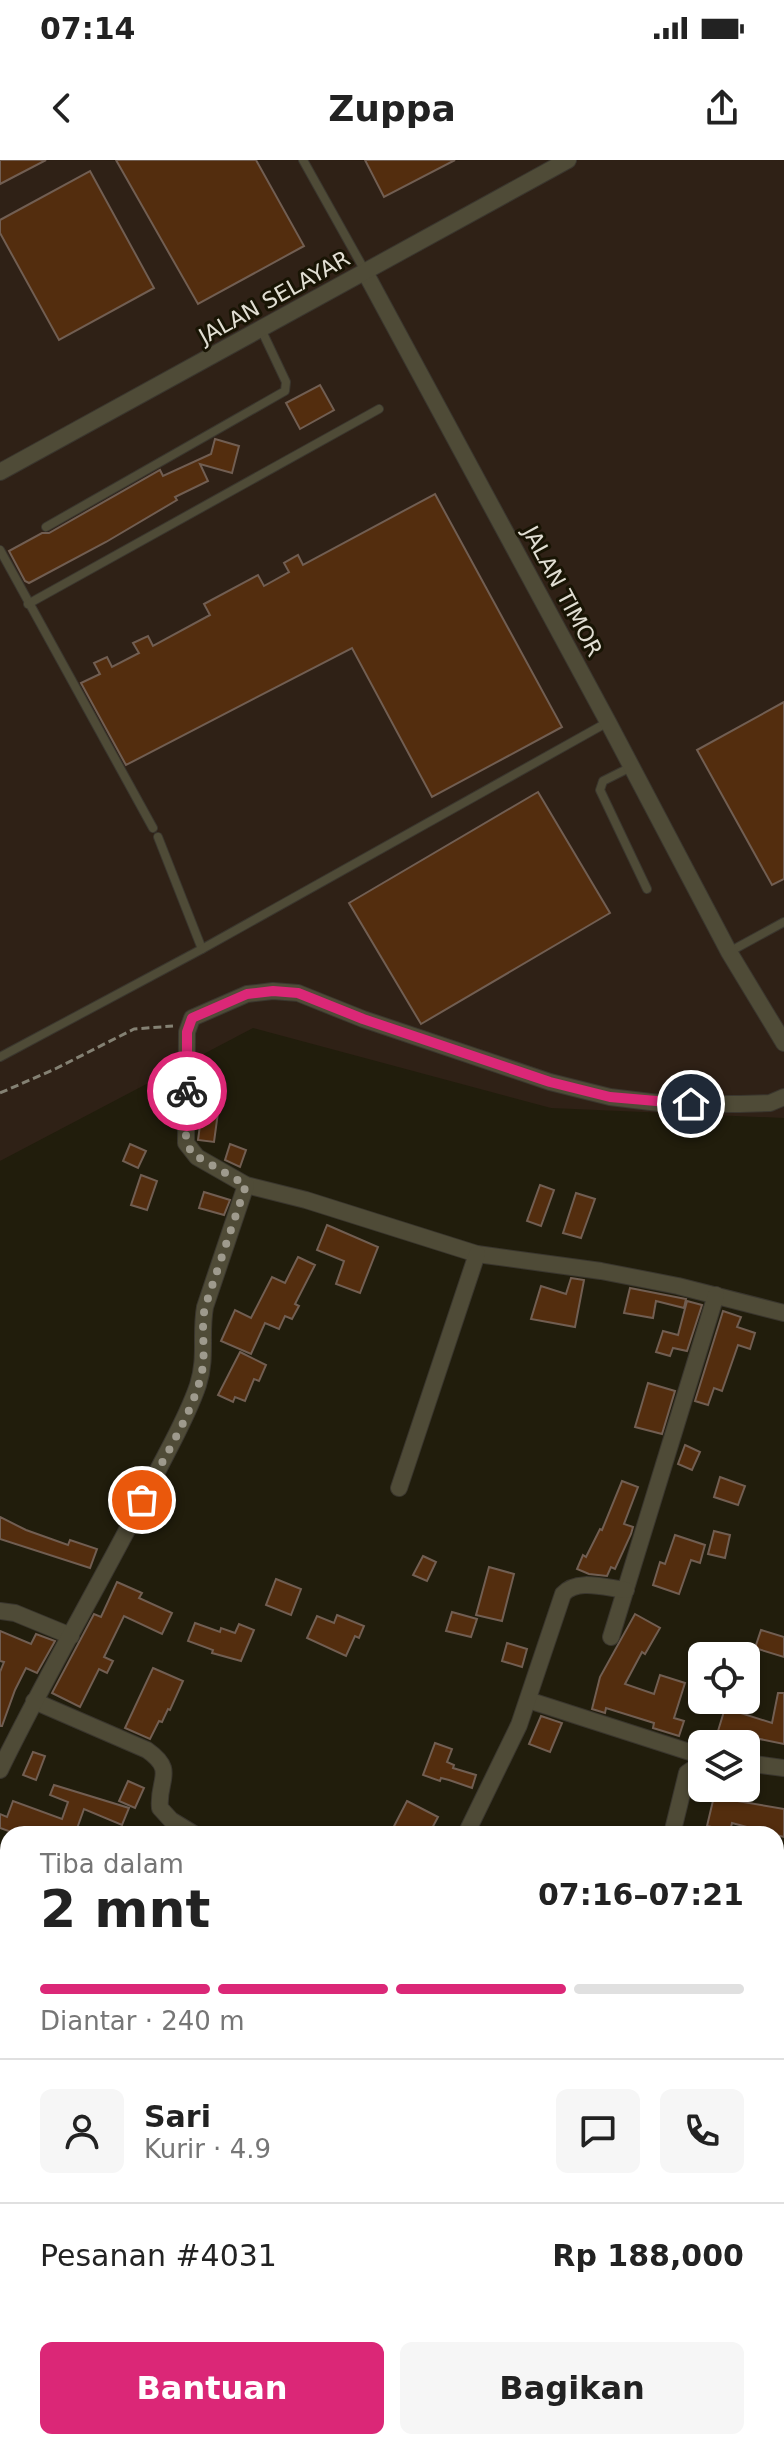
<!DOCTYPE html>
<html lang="id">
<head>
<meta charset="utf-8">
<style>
	body { margin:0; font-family:"DejaVu Sans",sans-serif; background:#f6f6f6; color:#222; height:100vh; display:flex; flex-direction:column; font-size:30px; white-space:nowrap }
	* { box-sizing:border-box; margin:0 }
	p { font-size:26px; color:#767676 }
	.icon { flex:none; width:44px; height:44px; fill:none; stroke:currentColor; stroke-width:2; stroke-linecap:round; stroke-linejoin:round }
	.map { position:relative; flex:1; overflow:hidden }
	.panel { position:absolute; left:0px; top:1666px; width:784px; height:624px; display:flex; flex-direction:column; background:#fff; border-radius:24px 24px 0 0; box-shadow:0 2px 6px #0004 }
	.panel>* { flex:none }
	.controls { position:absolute; left:688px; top:1482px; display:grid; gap:16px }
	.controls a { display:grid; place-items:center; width:72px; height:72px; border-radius:12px; background:#fff; box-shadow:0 2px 6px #0004; font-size:40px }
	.pin { position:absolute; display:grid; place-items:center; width:68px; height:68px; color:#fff; margin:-34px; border:4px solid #fff; border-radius:50%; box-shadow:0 2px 8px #0007 }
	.courier { position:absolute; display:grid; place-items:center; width:80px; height:80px; margin:-40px; border:6px solid #db2777; border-radius:50%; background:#fff; color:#222; box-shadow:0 2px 10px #0007 }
	.summary em { font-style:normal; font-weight:700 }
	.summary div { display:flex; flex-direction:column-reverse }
	.summary { display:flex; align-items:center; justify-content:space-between; height:136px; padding:0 40px }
	h1 { font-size:52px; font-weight:700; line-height:60px }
	.bar { display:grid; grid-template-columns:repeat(4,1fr); gap:12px 8px; align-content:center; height:96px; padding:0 40px }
	.bar i { height:10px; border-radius:6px; background:#e0e0e0 }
	.bar .on { background:#db2777 }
	.bar p { grid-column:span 4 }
	.line { display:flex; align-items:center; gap:20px; padding:0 40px; border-top:2px solid #e0e0e0 }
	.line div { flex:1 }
	.round { display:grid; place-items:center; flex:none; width:84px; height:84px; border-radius:12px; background:#f6f6f6 }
	.primary-button { display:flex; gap:16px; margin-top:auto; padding:16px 40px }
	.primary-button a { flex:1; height:92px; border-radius:12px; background:#db2777; color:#fff; font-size:32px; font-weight:700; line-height:92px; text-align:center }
	.primary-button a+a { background:#f6f6f6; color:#222 }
	.status { display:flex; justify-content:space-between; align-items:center; height:56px; padding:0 40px; background:#fff; direction:ltr }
	.status svg { height:22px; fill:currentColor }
	header { display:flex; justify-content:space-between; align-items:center; height:104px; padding:0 40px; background:#fff; font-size:36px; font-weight:700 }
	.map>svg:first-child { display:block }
	.industrial { fill:#2f2116 }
	.building { fill:#532d0e; stroke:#715e52; stroke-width:2 }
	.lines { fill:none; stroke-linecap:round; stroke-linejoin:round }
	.service-casing { stroke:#3a362e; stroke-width:10 }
	.minor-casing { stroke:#3a362e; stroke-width:18 }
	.path { stroke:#848173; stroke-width:3; stroke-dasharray:8 4; stroke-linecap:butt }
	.service { stroke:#4f4b37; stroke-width:8 }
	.minor { stroke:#4f4b37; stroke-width:16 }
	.done { stroke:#9e9a8d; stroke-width:8; stroke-dasharray:0 14.4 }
	.route { stroke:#db2777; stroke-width:10 }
	.labels { text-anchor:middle; stroke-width:6; stroke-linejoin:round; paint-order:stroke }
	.street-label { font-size:22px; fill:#e1ded3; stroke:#181404 }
</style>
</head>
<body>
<div class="status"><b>07:14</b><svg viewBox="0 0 49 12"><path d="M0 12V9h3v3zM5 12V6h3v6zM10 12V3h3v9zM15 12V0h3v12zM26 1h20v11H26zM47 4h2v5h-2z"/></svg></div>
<header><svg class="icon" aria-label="back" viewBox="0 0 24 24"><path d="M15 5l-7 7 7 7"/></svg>Zuppa<svg class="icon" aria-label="share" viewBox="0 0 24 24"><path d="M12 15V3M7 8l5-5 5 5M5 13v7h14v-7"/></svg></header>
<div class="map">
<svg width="784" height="2290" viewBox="0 0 784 2290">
	<rect width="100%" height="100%" fill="#211d0c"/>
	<!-- industrial -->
	<polygon class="industrial" points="0,0 784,0 784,958 551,948 253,868 0,1001"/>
	<!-- building -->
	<g class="building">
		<polygon points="0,0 46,0 0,24"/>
		<polygon points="116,0 256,0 304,86 198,144"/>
		<polygon points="365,0 455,0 384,37"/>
		<polygon points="90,11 154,128 59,180 0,73 0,60"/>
		<polygon points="320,225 334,250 300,269 286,243"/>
		<polygon points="215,279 239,286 232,313 200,304 208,321 175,337 177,340 106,382 29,423 25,421 9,391 42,373 49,373 160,310 163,316 211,294"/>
		<polygon points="435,334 562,567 432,637 352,488 126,605 81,523 100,514 94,503 107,497 112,507 139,493 133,483 148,476 153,486 210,455 204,444 258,415 264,426 289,412 284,403 298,395 303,405"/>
		<polygon points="784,542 784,719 772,725 697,590"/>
		<polygon points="538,632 610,753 421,864 349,743"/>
		<polygon points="203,943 219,945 214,982 198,980"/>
		<polygon points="130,984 146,991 138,1008 123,1001"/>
		<polygon points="230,984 246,990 240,1007 225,1000"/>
		<polygon points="141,1015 157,1021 147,1050 131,1045"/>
		<polygon points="540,1025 554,1030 541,1066 527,1061"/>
		<polygon points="204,1032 230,1040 224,1055 199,1048"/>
		<polygon points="576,1033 595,1039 581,1078 563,1073"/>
		<polygon points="327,1065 378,1087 360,1133 336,1124 344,1101 317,1090"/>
		<polygon points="298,1097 315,1105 295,1144 299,1146 292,1159 285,1156 279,1169 265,1163 251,1194 221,1181 235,1150 251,1158 272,1117 285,1123"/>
		<polygon points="571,1118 584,1120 575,1167 531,1159 541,1126 566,1134"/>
		<polygon points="630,1128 686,1139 684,1148 656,1141 653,1158 624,1153"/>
		<polygon points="687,1141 702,1145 687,1191 673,1188 670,1196 656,1192 663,1171 678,1175"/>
		<polygon points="723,1151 741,1157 737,1167 755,1173 750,1189 738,1185 722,1231 714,1228 708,1245 695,1241"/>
		<polygon points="240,1192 266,1205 259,1221 254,1219 245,1241 235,1237 233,1242 218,1235"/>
		<polygon points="648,1223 675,1231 662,1274 635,1267"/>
		<polygon points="685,1285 700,1292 692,1310 678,1304"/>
		<polygon points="720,1317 745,1326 738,1345 714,1337"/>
		<polygon points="622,1321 638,1327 624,1364 633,1367 631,1374 615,1409 611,1407 607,1416 589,1414 577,1409 583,1395 586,1397 600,1369 602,1370"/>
		<polygon points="0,1357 26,1370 68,1385 70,1380 97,1389 90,1408 0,1379"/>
		<polygon points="714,1371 730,1375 725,1398 708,1394"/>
		<polygon points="675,1375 705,1385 700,1403 691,1400 679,1434 653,1425 660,1402 665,1404"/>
		<polygon points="423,1396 436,1402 427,1421 413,1415"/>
		<polygon points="489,1407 514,1414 502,1461 476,1455"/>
		<polygon points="276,1419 301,1429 291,1455 266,1445"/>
		<polygon points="117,1422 142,1433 139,1438 172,1453 162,1474 124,1456 104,1497 113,1501 107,1513 99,1509 80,1547 52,1533 94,1454 101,1457"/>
		<polygon points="452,1452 477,1459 471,1477 446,1471"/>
		<polygon points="635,1454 660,1468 645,1494 642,1492 625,1524 654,1534 660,1515 685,1523 674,1558 684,1561 679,1576 653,1568 654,1563 606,1548 605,1553 592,1549 600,1517"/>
		<polygon points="337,1455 364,1466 359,1478 355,1476 346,1496 307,1478 317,1456 334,1463"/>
		<polygon points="195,1463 220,1472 221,1468 235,1473 239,1464 254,1470 241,1501 212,1493 213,1490 188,1481"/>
		<polygon points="761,1470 784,1477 784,1497 755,1488"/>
		<polygon points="0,1471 31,1484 36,1474 55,1481 37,1513 26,1508 15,1530 2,1566 0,1566 0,1512 4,1502 0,1501"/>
		<polygon points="507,1483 527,1489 522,1507 502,1501"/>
		<polygon points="153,1508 183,1521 170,1550 168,1549 162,1562 159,1561 150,1579 125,1568"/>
		<polygon points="778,1533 784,1533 784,1584 750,1577 748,1581 718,1571 725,1548 772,1563"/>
		<polygon points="541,1556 562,1563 550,1592 529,1584"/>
		<polygon points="435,1583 452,1589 447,1602 454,1605 453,1608 476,1615 472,1628 449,1620 441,1618 440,1621 423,1615"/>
		<polygon points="33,1592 45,1596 36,1620 23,1615"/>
		<polygon points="128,1621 144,1628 135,1648 119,1641"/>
		<polygon points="54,1625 129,1648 122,1665 84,1649 75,1674 17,1674 0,1668 0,1654 7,1657 13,1641 62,1659 68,1642 50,1635"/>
		<polygon points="716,1628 740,1628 737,1641 784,1649 784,1677 732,1663 730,1671 707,1666"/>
		<polygon points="407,1641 438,1657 429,1674 390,1674"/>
	</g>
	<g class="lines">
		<!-- service casing -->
		<g class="service-casing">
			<g id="service">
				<polyline points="303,0 365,111"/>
				<polyline points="46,367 285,231 286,222 261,169"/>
				<polyline points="0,390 153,668"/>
				<polyline points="28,444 379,249"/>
				<polyline points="631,607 603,621 600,630 647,729"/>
				<polyline points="158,677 202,789"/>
				<polyline points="729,792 784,762"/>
				<polyline points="0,897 202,789 608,562"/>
			</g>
		</g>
		<!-- minor casing -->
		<g class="minor-casing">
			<g id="minor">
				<polyline points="365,112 608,562 729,792 784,883"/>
				<polyline points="0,312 568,0"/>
				<polyline points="784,937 770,943 740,944 667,944 610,937 550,922 363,859 298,833 273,831 247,834 192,858 187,872 186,983 197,997 246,1025 306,1040 477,1094 601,1111 678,1126 784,1153"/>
				<polyline points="399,1328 477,1094"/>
				<polyline points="0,1451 15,1453 71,1476"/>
				<polyline points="611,1477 716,1135"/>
				<polyline points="528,1540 702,1596"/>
				<path d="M 34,1541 L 147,1590 C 177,1611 157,1620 160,1648 L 171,1660 L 194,1674"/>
				<polyline points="746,1603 784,1608"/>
				<path d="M 0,1610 C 46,1515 100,1424 148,1330 C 164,1296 186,1261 198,1225 C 207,1197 200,1175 205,1147 L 246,1025"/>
				<path d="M 466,1674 L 519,1565 L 563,1434 C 577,1418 606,1428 626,1430"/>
				<polyline points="672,1674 687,1613 702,1603"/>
				<polyline points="776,1834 784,1835"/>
				<polyline points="776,1921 784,1923"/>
				<polyline points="776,1982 784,1984"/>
				<polyline points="641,2290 644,2282"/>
			</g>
		</g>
		<!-- path -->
		<g class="path">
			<polyline points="0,933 55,909 134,869 173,866"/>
			<polyline points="0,2098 8,2101"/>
		</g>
		<!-- service -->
		<use href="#service" class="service"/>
		<!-- minor -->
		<use href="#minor" class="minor"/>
	</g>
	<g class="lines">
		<!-- done -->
		<path class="done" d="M 142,1340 C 161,1302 191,1257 201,1216 C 207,1192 200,1170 205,1147 L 246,1025 L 191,993 L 185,972 L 187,931"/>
		<!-- route -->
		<polyline class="route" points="187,931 187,872 192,858 247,834 273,831 298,833 363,859 550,922 610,937 691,944"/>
	</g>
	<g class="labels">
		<!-- street labels -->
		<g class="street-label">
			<text transform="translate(274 137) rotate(-29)" y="8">JALAN SELAYAR</text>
			<text transform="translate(563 431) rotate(62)" y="8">JALAN TIMOR</text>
		</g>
	</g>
</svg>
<div class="controls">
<a><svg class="icon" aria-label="locate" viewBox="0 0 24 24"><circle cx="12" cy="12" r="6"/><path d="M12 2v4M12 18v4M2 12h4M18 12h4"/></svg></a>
<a><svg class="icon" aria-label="layers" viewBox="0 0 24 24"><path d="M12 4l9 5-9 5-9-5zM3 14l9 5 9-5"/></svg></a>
</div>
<div class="pin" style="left:142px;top:1340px;background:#ea580c"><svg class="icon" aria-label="bag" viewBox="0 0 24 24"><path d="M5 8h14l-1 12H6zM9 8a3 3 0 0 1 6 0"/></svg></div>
<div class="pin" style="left:691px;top:944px;background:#1f2937"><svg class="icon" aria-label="home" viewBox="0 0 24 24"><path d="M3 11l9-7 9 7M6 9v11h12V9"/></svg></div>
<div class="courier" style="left:187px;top:931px"><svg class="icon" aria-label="bike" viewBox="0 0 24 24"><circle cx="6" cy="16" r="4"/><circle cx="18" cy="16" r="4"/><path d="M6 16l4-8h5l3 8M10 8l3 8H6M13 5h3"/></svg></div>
<section class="panel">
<div class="summary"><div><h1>2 mnt</h1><p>Tiba dalam</p></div><em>07:16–07:21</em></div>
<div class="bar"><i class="on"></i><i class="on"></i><i class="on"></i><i></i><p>Diantar · 240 m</p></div>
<div class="line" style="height:144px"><a class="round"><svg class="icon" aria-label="person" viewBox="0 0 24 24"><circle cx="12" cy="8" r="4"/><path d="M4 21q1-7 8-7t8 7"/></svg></a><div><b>Sari</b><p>Kurir · 4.9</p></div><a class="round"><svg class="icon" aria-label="chat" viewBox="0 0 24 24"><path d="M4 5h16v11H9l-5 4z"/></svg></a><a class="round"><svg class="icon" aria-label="phone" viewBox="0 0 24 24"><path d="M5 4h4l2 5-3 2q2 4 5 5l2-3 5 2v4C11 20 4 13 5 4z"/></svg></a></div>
<div class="line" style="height:104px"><div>Pesanan #4031</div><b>Rp 188,000</b></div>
<div class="primary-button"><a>Bantuan</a><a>Bagikan</a></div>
</section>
</div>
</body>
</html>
